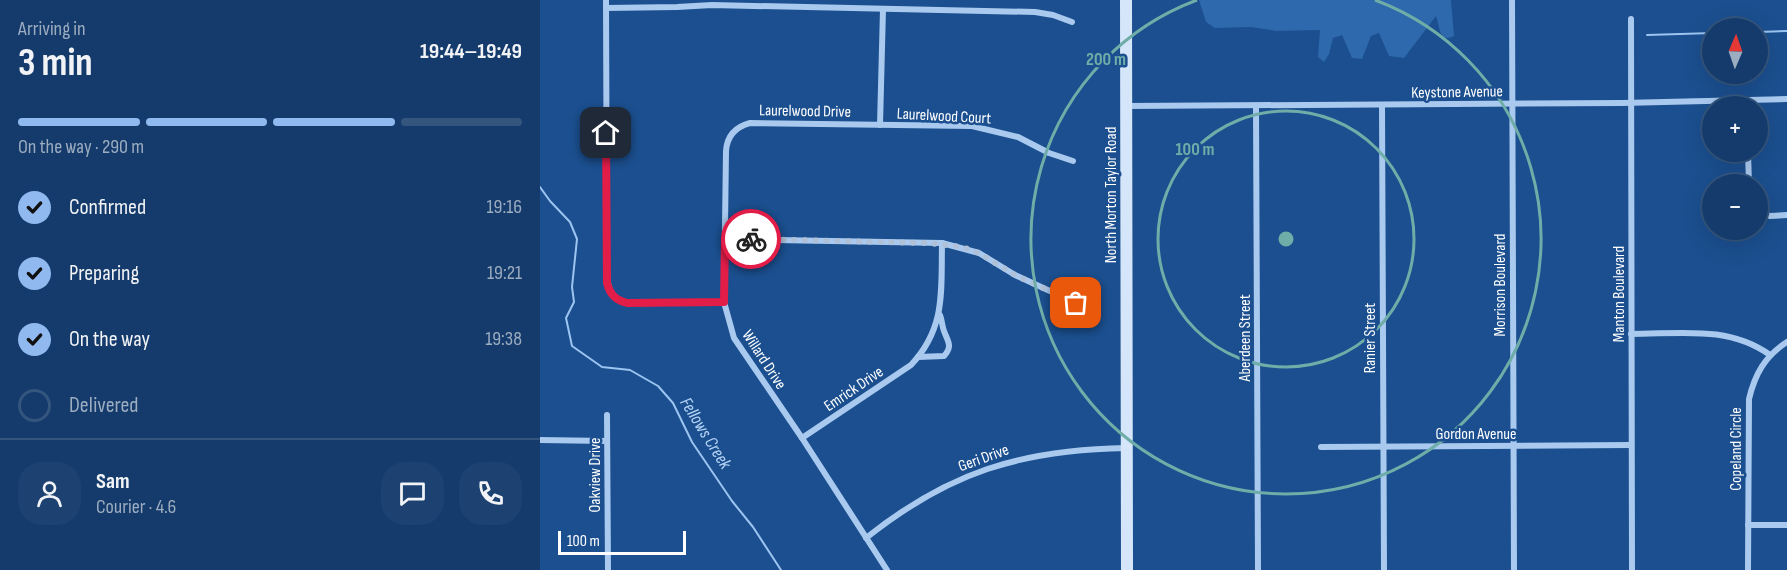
<!DOCTYPE html>
<html lang="en">
<head>
<meta charset="utf-8">
<style>
	body { margin:0; font-family:"Sofia Sans Condensed",sans-serif; background:#1d4271; color:#f1f3f6; height:100vh; display:flex; flex-direction:column; font-size:22px; white-space:nowrap }
	* { box-sizing:border-box; margin:0 }
	p { font-size:20px; color:#9dadc1 }
	.icon { flex:none; width:33px; height:33px; fill:none; stroke:currentColor; stroke-width:2; stroke-linecap:round; stroke-linejoin:round }
	.map { position:relative; flex:1; overflow:hidden }
	.details { display:flex; flex-direction:column; background:#143b6b; width:540px }
	.details>* { flex:none }
	.needle { width:39px; rotate:2deg }
	.tools { position:absolute; left:1162px; top:18px; display:grid; gap:12px }
	.tools a { display:grid; place-items:center; width:66px; height:66px; border-radius:50%; background:#143b6b; box-shadow:0 6px 24px #0002,0 0 0 2px #33557e; font-size:30px }
	.scale { position:absolute; left:18px; bottom:15px; width:128px; box-sizing:border-box; padding-left:6px; border:3px solid #fff; border-top:0; font-size:16px; line-height:21px; white-space:nowrap; color:#fff; -webkit-text-stroke:4px #1b4f8f; paint-order:stroke }
	.pin { position:absolute; display:grid; place-items:center; width:51px; height:51px; color:#fff; margin:-26px; border-radius:12px; box-shadow:0 3px 9px #0006 }
	.courier { position:absolute; display:grid; place-items:center; width:60px; height:60px; margin:-30px; border:4px solid #e11d48; border-radius:50%; background:#fff; color:#222; box-shadow:0 2px 8px #0007 }
	.summary em { font-style:normal; font-weight:700 }
	.summary div { display:flex; flex-direction:column-reverse }
	.summary { display:flex; align-items:center; justify-content:space-between; height:102px; padding:0 18px }
	h1 { font-size:39px; font-weight:700; line-height:45px }
	.bar { display:grid; grid-template-columns:repeat(4,1fr); gap:9px 6px; align-content:center; height:72px; padding:0 18px }
	.bar i { height:8px; border-radius:4px; background:#33557e }
	.bar .on { background:#90b9f0 }
	.bar p { grid-column:span 4 }
	.line { display:flex; align-items:center; gap:15px; padding:0 18px; border-top:2px solid #33557e }
	.line div { flex:1 }
	.round { display:grid; place-items:center; flex:none; width:63px; height:63px; border-radius:24px; background:#1d4271 }
	ol { padding:0 18px; list-style:none }
	li { display:flex; align-items:center; gap:18px; height:66px }
	li p { margin-inline-start:auto }
	li .icon { padding:6px; border-radius:50%; background:#90b9f0; color:#111; stroke-width:4 }
	li:last-child { color:#9dadc1 }
	li i { width:33px; height:33px; border:3px solid #33557e; border-radius:50% }
	main { display:flex; flex:1; min-height:0 }
	.map>svg:first-child { display:block }
	.green { fill:#2e69ad }
	.lines { fill:none; stroke-linecap:round; stroke-linejoin:round }
	.stream { stroke:#9cc4f0; stroke-width:2 }
	.street { stroke:#a9c9ee; stroke-width:6 }
	.secondary { stroke:#d6e6fa; stroke-width:12 }
	.done { stroke:#afc1d8; stroke-width:6; stroke-dasharray:0 10.8 }
	.route { stroke:#e11d48; stroke-width:8 }
	.ring { fill:none; stroke:#6fada8; stroke-width:3 }
	.labels { text-anchor:middle; stroke-width:5; stroke-linejoin:round; paint-order:stroke }
	.street-label { font-size:16px; fill:#fff; stroke:#1b4f8f }
	.water-label { font-size:18px; font-style:italic; fill:#b5d3f5; stroke:#1b4f8f }
	.centre { fill:#6fada8; stroke:#1b4f8f; stroke-width:3 }
	.ring-label { font-size:18px; text-anchor:middle; font-weight:bold; fill:#6fada8; stroke:#1b4f8f; stroke-width:5; stroke-linejoin:round; paint-order:stroke }
</style>
</head>
<body>
<main>
<section class="details">
<div class="summary"><div><h1>3 min</h1><p>Arriving in</p></div><em>19:44–19:49</em></div>
<div class="bar"><i class="on"></i><i class="on"></i><i class="on"></i><i></i><p>On the way · 290 m</p></div>
<ol>
<li><svg class="icon" aria-label="check" viewBox="0 0 24 24"><path d="M5 12l5 5 9-10"/></svg>Confirmed<p>19:16</p></li>
<li><svg class="icon" aria-label="check" viewBox="0 0 24 24"><path d="M5 12l5 5 9-10"/></svg>Preparing<p>19:21</p></li>
<li><svg class="icon" aria-label="check" viewBox="0 0 24 24"><path d="M5 12l5 5 9-10"/></svg>On the way<p>19:38</p></li>
<li><i></i>Delivered</li>
</ol>
<div class="line" style="height:108px"><a class="round"><svg class="icon" aria-label="person" viewBox="0 0 24 24"><circle cx="12" cy="8" r="4"/><path d="M4 21q1-7 8-7t8 7"/></svg></a><div><b>Sam</b><p>Courier · 4.6</p></div><a class="round"><svg class="icon" aria-label="chat" viewBox="0 0 24 24"><path d="M4 5h16v11H9l-5 4z"/></svg></a><a class="round"><svg class="icon" aria-label="phone" viewBox="0 0 24 24"><path d="M5 4h4l2 5-3 2q2 4 5 5l2-3 5 2v4C11 20 4 13 5 4z"/></svg></a></div>
</section>
<div class="map">
<svg width="1247" height="570" viewBox="0 0 1247 570">
	<rect width="100%" height="100%" fill="#1b4f8f"/>
	<!-- green -->
	<path class="green" d="M 659,0 L 911,0 L 914,36 C 898,44 900,25 896,16 L 864,58 L 849,56 L 839,33 L 831,36 L 822,59 L 812,58 L 802,35 L 793,38 L 789,54 L 784,62 L 778,57 L 780,30 L 736,31 L 711,27 L 675,28 L 666,22 Z"/>
	<g class="lines">
		<!-- stream -->
		<g class="stream">
			<polyline points="1218,32 1247,31"/>
			<polyline points="1107,35 1173,33"/>
			<polyline points="0,187 10,201 30,222 37,239 32,287 34,302 26,318 32,346 62,367 90,370 118,386 133,403 152,442 192,501 213,527 241,570"/>
		</g>
		<!-- street -->
		<g class="street">
			<path d="M 66,0 L 67,269 C 67,286 69,299 87,303 L 184,302"/>
			<polyline points="972,0 974,570"/>
			<polyline points="66,8 137,7 172,5 495,12 513,15 532,22"/>
			<polyline points="1091,19 1092,570"/>
			<polyline points="842,105 844,570"/>
			<polyline points="587,106 1082,103 1247,99"/>
			<polyline points="716,107 718,570"/>
			<polyline points="340,125 343,9"/>
			<polyline points="1208,152 1209,184"/>
			<polyline points="1218,211 1230,216 1247,215"/>
			<polyline points="185,239 402,243 439,253 475,275 536,303"/>
			<path d="M 1091,334 C 1140,334 1188,325 1230,355"/>
			<path d="M 378,357 L 404,356 C 413,346 408,342 404,331 C 402,326 402,320 400,315"/>
			<polyline points="67,415 68,570"/>
			<path d="M 262,438 L 371,365 C 406,328 401,291 402,243"/>
			<polyline points="0,440 67,441"/>
			<polyline points="781,447 1091,445"/>
			<polyline points="1208,525 1247,525"/>
			<path d="M 326,538 C 409,472 480,450 586,448"/>
			<path d="M 347,570 L 262,438 L 194,338 L 184,302 L 186,151 C 187,136 195,127 210,123 L 432,126 L 478,137 L 509,153 L 533,161"/>
			<path d="M 1208,570 L 1209,399 C 1215,374 1225,356 1247,342"/>
		</g>
		<!-- secondary -->
		<polyline class="secondary" points="586,0 587,570"/>
	</g>
	<g class="lines">
		<!-- done -->
		<polyline class="done" points="211,239 388,243 422,247 439,253 475,275 536,303"/>
		<!-- route -->
		<path class="route" d="M 66,133 L 67,283 C 70,295 76,300 87,303 L 184,302 L 185,239 L 211,239"/>
	</g>
	<!-- distance rings -->
	<g class="ring">
		<circle cx="746" cy="239" r="128"/>
		<path d="M835 0A255 255 0 1 1 657 0"/>
	</g>
	<g class="labels">
		<!-- street labels -->
		<g class="street-label">
			<text transform="translate(917 91) rotate(-1)" y="6">Keystone Avenue</text>
			<text transform="translate(265 110) rotate(1)" y="6">Laurelwood Drive</text>
			<text transform="translate(404 115) rotate(3)" y="6">Laurelwood Court</text>
			<text transform="translate(570 195) rotate(-90)" y="6">North Morton Taylor Road</text>
			<text transform="translate(959 285) rotate(-90)" y="6">Morrison Boulevard</text>
			<text transform="translate(1078 294) rotate(-90)" y="6">Manton Boulevard</text>
			<text transform="translate(704 338) rotate(-90)" y="6">Aberdeen Street</text>
			<text transform="translate(829 338) rotate(-90)" y="6">Ranier Street</text>
			<text transform="translate(225 359) rotate(57)" y="6">Willard Drive</text>
			<text transform="translate(313 388) rotate(-34)" y="6">Emrick Drive</text>
			<text x="936" y="439">Gordon Avenue</text>
			<text transform="translate(1195 449) rotate(-90)" y="6">Copeland Circle</text>
			<text transform="translate(443 457) rotate(-20)" y="6">Geri Drive</text>
			<text transform="translate(54 475) rotate(-90)" y="6">Oakview Drive</text>
		</g>
		<!-- water labels -->
		<g class="water-label">
			<text transform="translate(166 433) rotate(58)" y="6">Fellows Creek</text>
		</g>
	</g>
	<circle cx="746" cy="239" r="9" class="centre"/>
	<g class="ring-label">
		<text x="566" y="65">200 m</text>
		<text x="655" y="155">100 m</text>
	</g>
</svg>
<div class="tools">
<a><svg class="needle" viewBox="-14 -14 28 28"><path d="M0-13l5 13h-10z" fill="#e53935"/><path d="M0 13l5-13h-10z" fill="#9dadc1"/></svg></a>
<a>+</a>
<a>−</a>
</div>
<div class="scale">100 m</div>
<div class="pin" style="left:536px;top:303px;background:#ea580c"><svg class="icon" aria-label="bag" viewBox="0 0 24 24"><path d="M5 8h14l-1 12H6zM9 8a3 3 0 0 1 6 0"/></svg></div>
<div class="pin" style="left:66px;top:133px;background:#1f2937"><svg class="icon" aria-label="home" viewBox="0 0 24 24"><path d="M3 11l9-7 9 7M6 9v11h12V9"/></svg></div>
<div class="courier" style="left:211px;top:239px"><svg class="icon" aria-label="bike" viewBox="0 0 24 24"><circle cx="6" cy="16" r="4"/><circle cx="18" cy="16" r="4"/><path d="M6 16l4-8h5l3 8M10 8l3 8H6M13 5h3"/></svg></div>
</div>
</main>
</body>
</html>
